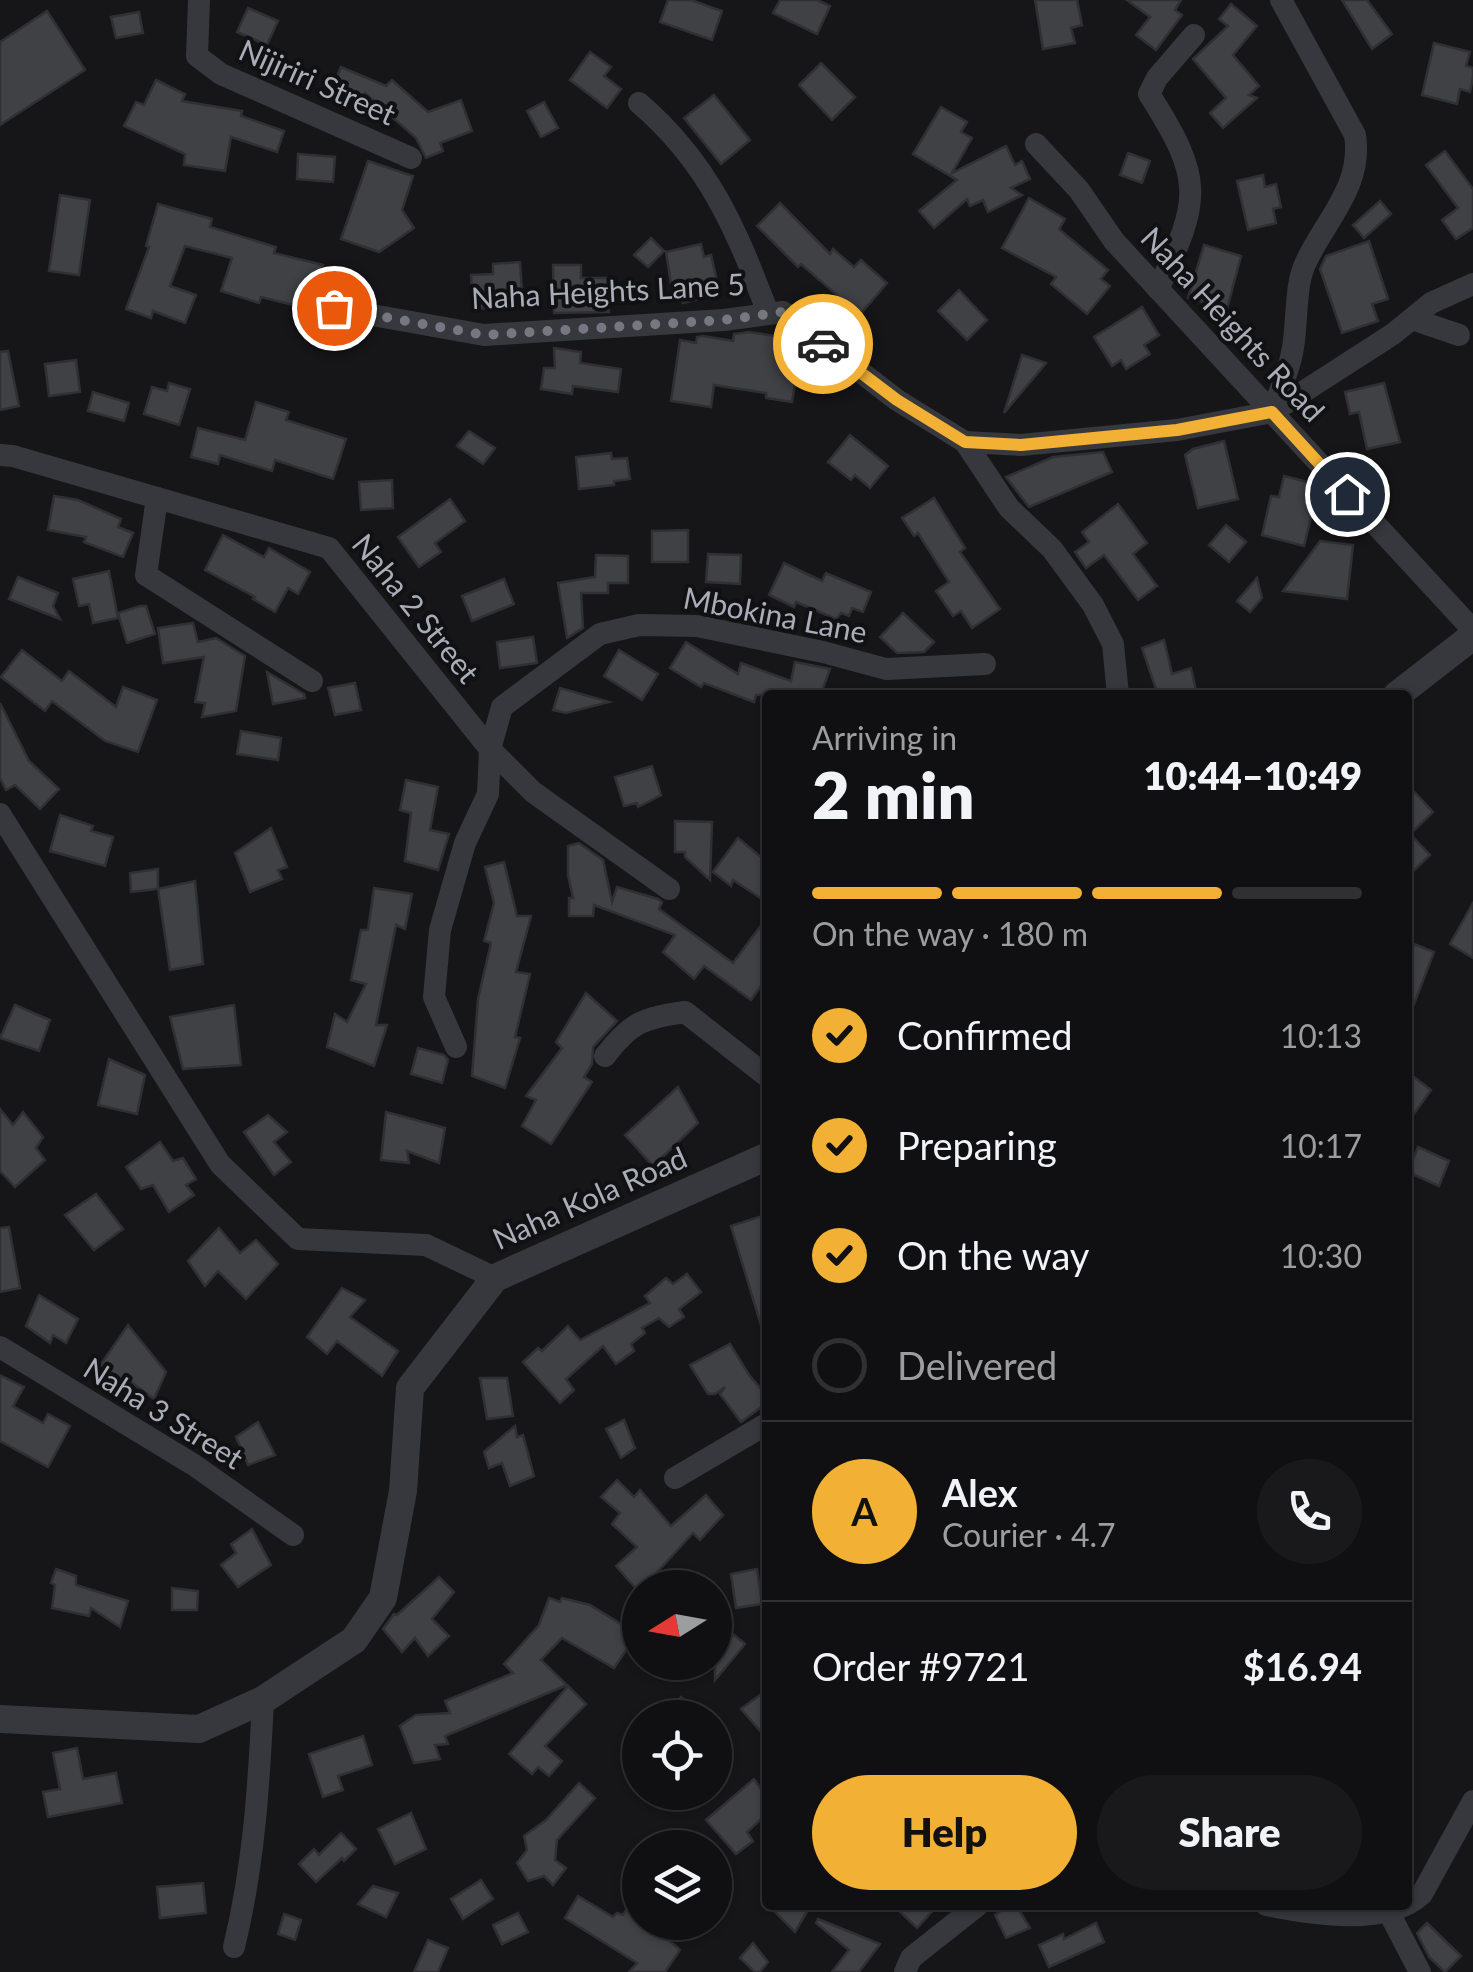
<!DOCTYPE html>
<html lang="en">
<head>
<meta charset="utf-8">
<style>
	body { margin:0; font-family:Lato,sans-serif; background:#19191b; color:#f1f3f6; height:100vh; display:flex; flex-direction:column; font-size:38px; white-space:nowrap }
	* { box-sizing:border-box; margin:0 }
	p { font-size:32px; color:#9c9d9f }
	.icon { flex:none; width:55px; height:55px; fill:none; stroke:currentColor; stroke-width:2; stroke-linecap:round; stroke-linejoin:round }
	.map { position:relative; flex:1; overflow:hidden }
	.panel { position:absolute; left:762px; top:690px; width:650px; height:1220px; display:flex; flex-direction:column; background:#101012; border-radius:10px; box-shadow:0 2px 8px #0004,0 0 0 2px #303032 }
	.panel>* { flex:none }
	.needle { width:65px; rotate:259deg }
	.fabs { position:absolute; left:622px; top:1570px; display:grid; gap:20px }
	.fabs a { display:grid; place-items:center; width:110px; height:110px; border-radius:50%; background:#101012; box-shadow:0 2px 8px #0004,0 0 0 2px #303032; font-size:50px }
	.pin { position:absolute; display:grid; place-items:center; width:85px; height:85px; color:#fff; margin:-42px; border:5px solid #fff; border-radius:50%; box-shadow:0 2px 10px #0007 }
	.courier { position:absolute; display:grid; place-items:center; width:100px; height:100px; margin:-50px; border:8px solid #f2b134; border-radius:50%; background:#fff; color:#222; box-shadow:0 2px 12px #0007 }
	.summary em { font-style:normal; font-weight:800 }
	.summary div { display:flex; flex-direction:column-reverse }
	.summary { display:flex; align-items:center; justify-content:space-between; height:170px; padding:0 50px }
	h1 { font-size:65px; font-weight:800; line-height:75px }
	.bar { display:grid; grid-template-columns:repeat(4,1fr); gap:15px 10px; align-content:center; height:120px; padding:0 50px }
	.bar i { height:12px; border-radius:8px; background:#303032 }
	.bar .on { background:#f2b134 }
	.bar p { grid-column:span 4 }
	.line { display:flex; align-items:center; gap:25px; padding:0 50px; border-top:2px solid #303032 }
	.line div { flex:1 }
	.round { display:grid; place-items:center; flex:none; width:105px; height:105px; border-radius:52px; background:#19191b }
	ol { padding:0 50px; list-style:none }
	li { display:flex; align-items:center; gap:30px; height:110px }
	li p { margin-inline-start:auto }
	li .icon { padding:10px; border-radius:50%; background:#f2b134; color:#111; stroke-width:4 }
	li:last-child { color:#9c9d9f }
	li i { width:55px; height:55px; border:5px solid #303032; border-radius:50% }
	.primary-button { display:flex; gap:20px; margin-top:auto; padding:20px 50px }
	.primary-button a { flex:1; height:115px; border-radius:60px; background:#f2b134; color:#111; font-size:40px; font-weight:800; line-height:115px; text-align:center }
	.primary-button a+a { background:#19191b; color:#f1f3f6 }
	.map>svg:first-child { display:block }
	.building { fill:#404145; stroke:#303034; stroke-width:2.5 }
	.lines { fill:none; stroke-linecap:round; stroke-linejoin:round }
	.minor { stroke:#37383d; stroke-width:22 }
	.tertiary { stroke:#37383d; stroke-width:28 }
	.done { stroke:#757880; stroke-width:10; stroke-dasharray:0 18 }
	.route { stroke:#f2b134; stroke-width:12 }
	.labels { text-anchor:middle; stroke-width:8; stroke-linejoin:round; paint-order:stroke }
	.street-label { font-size:30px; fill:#a8adb8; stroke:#111113 }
</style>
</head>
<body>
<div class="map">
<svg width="1473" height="1972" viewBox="0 0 1473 1972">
	<rect width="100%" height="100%" fill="#161618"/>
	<!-- building -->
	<g class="building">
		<polygon points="668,0 691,0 722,11 712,40 660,22"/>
		<polygon points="780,0 817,0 830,6 817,34 773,13"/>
		<polygon points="1035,0 1077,0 1082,25 1071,28 1075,43 1043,49"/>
		<polygon points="1127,0 1181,0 1175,10 1182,15 1156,50 1136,35 1150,17"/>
		<polygon points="1342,0 1367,0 1392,34 1372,49"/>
		<polygon points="1231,4 1257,26 1233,55 1259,86 1249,95 1257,98 1223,128 1210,113 1226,98 1193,59 1228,26 1219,19"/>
		<polygon points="248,8 278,21 267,45 237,32"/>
		<polygon points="47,11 85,70 0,125 0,42"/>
		<polygon points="139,12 143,33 116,38 111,17"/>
		<polygon points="1434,43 1470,52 1466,66 1473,68 1473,77 1470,92 1460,89 1457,104 1422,95"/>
		<polygon points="590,52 611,67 604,76 621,89 607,108 570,80"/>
		<polygon points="821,63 855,97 832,120 799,85"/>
		<polygon points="341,67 386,86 392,80 428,112 461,100 472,131 440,143 443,151 426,158 416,138 365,93 359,106 330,94"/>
		<polygon points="156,80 185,94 182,101 242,111 241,116 284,131 277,152 231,137 225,171 184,165 185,154 124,126 136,102 144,105"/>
		<polygon points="714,95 750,140 721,164 684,118"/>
		<polygon points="544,102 558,128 541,137 527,111"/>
		<polygon points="941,107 967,122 961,132 972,138 952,173 1006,146 1015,165 1022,161 1030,179 1011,188 1022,195 988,212 983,200 970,206 967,199 934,228 919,211 957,180 913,154"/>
		<polygon points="1445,151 1473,189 1473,228 1456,239 1442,220 1458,208 1426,165"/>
		<polygon points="1128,153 1150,161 1142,183 1120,175"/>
		<polygon points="298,154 335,157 333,182 297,179"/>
		<polygon points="368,161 413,176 402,210 414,228 379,252 341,239"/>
		<polygon points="1263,175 1265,187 1276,184 1281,207 1273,209 1276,223 1248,230 1237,181"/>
		<polygon points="60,195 90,200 79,275 49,271"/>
		<polygon points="1029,198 1065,219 1059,229 1108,270 1101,279 1110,286 1087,314 1051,284 1056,277 1002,248"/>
		<polygon points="1380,201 1391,214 1364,238 1353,225"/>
		<polygon points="780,203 830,254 833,249 854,267 861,260 887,283 851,325 829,306 838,296 801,264 798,267 757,226"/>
		<polygon points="158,204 212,219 210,227 276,247 274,253 323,265 316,292 309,291 305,308 261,297 259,303 221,291 232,258 185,246 170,286 196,295 185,323 153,311 151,318 126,309 149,247 146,246"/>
		<polygon points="651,238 664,251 648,267 634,255"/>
		<polygon points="1369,241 1388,299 1372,304 1378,321 1342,333 1320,269 1326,256"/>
		<polygon points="701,244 704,257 711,255 717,281 704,283 707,297 683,303 678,282 671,284 666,252"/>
		<polygon points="1204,245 1241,256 1227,309 1188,298"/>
		<polygon points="520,262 523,306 473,309 471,275 493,274 493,264"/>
		<polygon points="553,265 581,265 581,278 608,278 609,312 554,313"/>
		<polygon points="959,290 987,320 967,340 938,311"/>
		<polygon points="1142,307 1159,335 1144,345 1150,354 1126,369 1121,360 1112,366 1094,337"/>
		<polygon points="749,332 789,338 786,365 798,366 792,402 766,398 766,393 714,385 711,407 671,401 680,340 696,343 697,337 703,336 733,341 734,334"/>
		<polygon points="554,348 581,352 580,363 621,369 618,392 573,386 572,394 541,389 544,368 555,368"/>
		<polygon points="8,351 19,406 0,410 0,352"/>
		<polygon points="1022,355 1046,363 1004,413"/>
		<polygon points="76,360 80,392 49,396 45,364"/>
		<polygon points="169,383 190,389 179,425 144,414 152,387 167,391"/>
		<polygon points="1384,383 1400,442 1367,449 1359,412 1350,414 1345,392"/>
		<polygon points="93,392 129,403 124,421 88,411"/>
		<polygon points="256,402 289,412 286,420 346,439 333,479 275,460 272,471 220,455 218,464 191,457 198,428 245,440"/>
		<polygon points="469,431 495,448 483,464 457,446"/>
		<polygon points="850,435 888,466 870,488 855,475 851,480 828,462"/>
		<polygon points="1224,441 1238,499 1198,508 1185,455 1193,449"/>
		<polygon points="1103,452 1112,472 1029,507 1006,477 1053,457"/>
		<polygon points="611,453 612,459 627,458 630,479 614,481 614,485 579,489 576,457"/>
		<polygon points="1284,476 1319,485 1304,546 1262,535 1271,496 1279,497"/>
		<polygon points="392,480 393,508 361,510 359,482"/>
		<polygon points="54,496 78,500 121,519 118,527 133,533 123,557 84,542 86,537 48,530"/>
		<polygon points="934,498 965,548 960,552 1000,609 972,628 961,611 953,616 936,591 949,582 918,533 914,536 902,518"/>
		<polygon points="450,499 465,521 435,543 441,552 419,567 398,537"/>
		<polygon points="1118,504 1147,543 1133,554 1157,586 1138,600 1104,555 1086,568 1075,552 1089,542 1082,532"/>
		<polygon points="1226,525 1246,542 1229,562 1209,545"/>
		<polygon points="688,530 688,562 652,562 652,531"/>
		<polygon points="223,535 264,557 269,548 310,572 298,594 288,588 275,612 253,599 255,597 205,570"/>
		<polygon points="1320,541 1353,545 1347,599 1283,591"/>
		<polygon points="708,554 741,555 740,584 706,582"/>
		<polygon points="596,555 628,556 628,583 608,583 608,593 581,593 583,628 567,638 558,583 595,577"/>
		<polygon points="784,563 822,581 826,573 871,592 863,612 852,608 849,616 841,613 836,619 796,602 794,607 769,595"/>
		<polygon points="109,571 118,618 93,623 89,604 79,606 73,579"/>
		<polygon points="18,577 58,593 53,606 60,619 9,599"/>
		<polygon points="1257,578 1262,598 1250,612 1237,601"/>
		<polygon points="504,579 514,604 472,621 462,596"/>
		<polygon points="140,606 146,606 155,634 127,643 118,613"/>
		<polygon points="903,613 934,642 924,652 897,653 880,637"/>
		<polygon points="193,623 198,642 216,638 245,656 236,711 202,717 205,703 195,702 204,657 163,663 158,628"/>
		<polygon points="533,637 537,663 500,668 497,642"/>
		<polygon points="1164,640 1172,674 1191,668 1197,695 1158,695 1142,648"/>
		<polygon points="686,642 738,674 741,663 791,681 795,662 830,669 822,691 824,695 756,695 754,702 704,683 701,687 670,668"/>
		<polygon points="22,650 62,681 69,671 116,707 123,687 157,700 138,752 105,741 52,701 45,711 1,677"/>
		<polygon points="619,650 658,674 642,700 604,676"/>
		<polygon points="267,672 304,694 305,698 273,704"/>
		<polygon points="355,683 361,710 335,715 328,688"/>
		<polygon points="560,688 609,702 566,713 553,710"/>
		<polygon points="0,703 29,761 59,789 40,809 15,785 6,790 0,778"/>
		<polygon points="241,731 281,738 278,760 237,754"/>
		<polygon points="652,766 661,795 638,807 637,803 624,806 615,777"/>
		<polygon points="406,780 438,787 430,830 449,834 438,870 405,861 411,813 400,810"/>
		<polygon points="1408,785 1433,812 1410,834 1430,855 1408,876"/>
		<polygon points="60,815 93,826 91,831 113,837 105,866 50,851"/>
		<polygon points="675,821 712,822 710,880 685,857 685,852 675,852"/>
		<polygon points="271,828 287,867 278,870 282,879 250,892 235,853"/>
		<polygon points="738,838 768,863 768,903 733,880 731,886 713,872"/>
		<polygon points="579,843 603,860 612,902 617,887 658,899 662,902 659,909 733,963 768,916 768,976 751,1000 704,966 694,979 663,952 675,935 594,905 593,916 569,916 569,898 573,898 568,875 568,846"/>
		<polygon points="504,862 517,916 531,916 516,972 530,974 515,1037 520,1038 505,1088 472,1076 478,999 491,943 484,941 494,903 485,867"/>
		<polygon points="158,869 158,889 131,892 130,873"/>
		<polygon points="195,881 203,964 170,970 158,889"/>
		<polygon points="374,888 412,894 405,929 396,925 376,1025 387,1025 374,1066 327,1047 335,1014 347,1022 366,984 351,980 361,930 368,930"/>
		<polygon points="1473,903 1473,958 1450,944"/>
		<polygon points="1414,944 1434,952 1409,1017 1408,961"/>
		<polygon points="586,993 617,1021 593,1047 592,1064 584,1077 592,1082 551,1144 522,1126 536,1100 526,1096 562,1048 556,1042"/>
		<polygon points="15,1005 50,1020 39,1051 0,1038"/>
		<polygon points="234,1005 241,1065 183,1069 170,1017"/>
		<polygon points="418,1048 444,1055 448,1060 442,1083 411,1074"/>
		<polygon points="109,1059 145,1075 137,1114 98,1105"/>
		<polygon points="1414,1077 1431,1090 1408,1122 1408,1086"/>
		<polygon points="678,1087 698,1123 653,1166 625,1135"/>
		<polygon points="0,1109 13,1125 23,1112 43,1137 36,1148 45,1160 15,1187 0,1171"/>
		<polygon points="386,1112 445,1128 439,1163 407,1151 409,1163 381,1160"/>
		<polygon points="268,1115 287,1132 274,1142 291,1162 274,1175 244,1132"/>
		<polygon points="160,1142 173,1161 183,1158 196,1179 186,1185 194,1195 169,1212 153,1185 141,1189 126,1167"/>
		<polygon points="1418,1147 1449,1161 1439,1186 1408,1172"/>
		<polygon points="96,1194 123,1229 94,1250 65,1215"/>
		<polygon points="762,1216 768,1233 768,1332 763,1332 731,1226"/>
		<polygon points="9,1227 20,1288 0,1292 0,1228"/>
		<polygon points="219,1228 240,1253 256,1240 278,1264 246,1299 218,1271 205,1286 188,1261"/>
		<polygon points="687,1274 701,1292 679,1309 684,1317 669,1327 659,1318 642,1328 645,1333 631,1344 634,1351 616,1364 603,1346 566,1379 574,1390 560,1403 523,1362 538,1348 542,1351 568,1326 580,1340 650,1303 645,1296 666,1278 673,1284"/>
		<polygon points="342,1288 365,1300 350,1317 398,1351 382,1376 337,1341 327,1354 307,1337"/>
		<polygon points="39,1295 78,1319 66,1343 53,1335 50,1343 26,1326"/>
		<polygon points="128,1325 166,1372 154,1399 128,1380 127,1382 99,1367"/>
		<polygon points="730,1344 749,1375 768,1397 768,1402 741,1422 720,1394 725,1387 715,1394 708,1394 690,1365"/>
		<polygon points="0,1375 24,1387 13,1406 43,1423 48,1414 70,1426 48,1467 0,1441"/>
		<polygon points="480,1378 507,1378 513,1416 487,1419"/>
		<polygon points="624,1420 635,1448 621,1458 606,1429"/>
		<polygon points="258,1422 275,1455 248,1465 236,1437"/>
		<polygon points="515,1426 517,1437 523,1435 534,1476 510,1486 502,1463 489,1468 484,1452"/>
		<polygon points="617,1480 634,1497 640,1490 671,1526 706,1495 723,1515 700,1540 693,1533 639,1592 616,1566 637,1547 612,1524 620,1513 601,1497"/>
		<polygon points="252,1529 271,1565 238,1587 221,1565 236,1553 231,1544"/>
		<polygon points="56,1569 76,1576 76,1585 128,1601 120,1627 91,1608 89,1616 52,1608 55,1585 51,1583"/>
		<polygon points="757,1569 762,1604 736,1608 731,1574"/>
		<polygon points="439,1577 454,1592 432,1619 449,1636 428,1656 415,1638 402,1652 383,1629 394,1614 397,1615"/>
		<polygon points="172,1588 198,1591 197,1610 172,1610"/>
		<polygon points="549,1598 560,1602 562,1598 590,1605 637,1634 614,1668 562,1638 541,1660 567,1685 445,1736 448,1744 435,1745 440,1759 414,1763 400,1726 416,1715 450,1713 445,1701 513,1673 504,1664 539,1625"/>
		<polygon points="728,1630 745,1644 715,1680 715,1645"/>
		<polygon points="568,1686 586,1704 545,1746 562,1761 549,1776 538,1767 532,1774 509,1754"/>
		<polygon points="768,1689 768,1740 741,1709"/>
		<polygon points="681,1697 704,1718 664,1718"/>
		<polygon points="363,1736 372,1765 338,1776 343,1790 323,1797 309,1754"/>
		<polygon points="77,1748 83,1779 116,1773 122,1803 48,1817 43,1792 60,1789 53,1753"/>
		<polygon points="754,1779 768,1799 768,1813 747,1832 753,1841 736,1854 706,1820"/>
		<polygon points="579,1783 595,1798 557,1840 555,1860 566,1868 553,1885 544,1876 528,1881 517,1863 527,1850 524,1836 546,1820"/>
		<polygon points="411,1813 426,1849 395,1864 378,1829"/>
		<polygon points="341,1833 356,1849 344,1861 342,1858 316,1882 299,1864 314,1849 319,1855"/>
		<polygon points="481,1880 493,1899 463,1919 451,1899"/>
		<polygon points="203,1883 206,1913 160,1918 157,1887"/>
		<polygon points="373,1886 398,1893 386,1917 358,1904"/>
		<polygon points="640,1888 640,1922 658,1930 680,1950 665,1972 629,1972 637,1963 565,1918 578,1896 613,1917 617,1913 623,1915"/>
		<polygon points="768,1905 811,1905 795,1932"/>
		<polygon points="893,1905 938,1905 917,1928"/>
		<polygon points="1009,1905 1016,1905 1030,1928 1006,1938 995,1915"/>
		<polygon points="518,1913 528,1932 502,1944 493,1925"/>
		<polygon points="284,1914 301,1920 295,1940 278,1934"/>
		<polygon points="818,1919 880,1944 859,1972 832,1972 849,1950 816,1923"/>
		<polygon points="1096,1923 1104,1942 1049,1967 1039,1945 1063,1934 1064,1939"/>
		<polygon points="1427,1923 1461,1956 1445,1972 1429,1957 1417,1933"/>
		<polygon points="428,1940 448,1948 438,1972 414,1972"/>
		<polygon points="753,1943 768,1962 760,1972 755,1972 740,1958"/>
	</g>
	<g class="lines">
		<!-- minor -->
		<g class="minor">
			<polyline points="199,0 197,56 221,74 411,158"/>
			<path d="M 639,103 C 709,163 736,229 768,313"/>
			<polyline points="1036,144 1079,190 1114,241 1473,630"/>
			<path d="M 1158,289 C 1201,199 1204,180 1149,94 L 1157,78 L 1194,35"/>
			<polyline points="333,308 484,335 724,320 783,312 897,400 965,442 1009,508 1052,549 1093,605 1113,644 1118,695"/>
			<polyline points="1412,319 1459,335"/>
			<path d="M 1272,412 C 1279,393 1288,373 1292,353 C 1298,327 1294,285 1306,262 C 1326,219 1363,186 1355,135 L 1281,0"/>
			<polyline points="965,442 1021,445 1177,430 1272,412 1393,334 1431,303 1473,284"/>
			<polyline points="0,455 13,456 329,548 490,749 533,792 669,889"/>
			<polyline points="157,498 146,575 312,681"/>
			<polyline points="0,814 220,1164 298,1239 426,1245 495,1278"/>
			<polyline points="456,1047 434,997 440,930 465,843 488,794 490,749 502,707 600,634 639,625 697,626 823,652 886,669 985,664"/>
			<path d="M 605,1056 C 631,1022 643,1018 685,1012 L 768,1077"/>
			<polyline points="0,1347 194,1465 293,1535"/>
			<polyline points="675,1478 768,1423"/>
			<path d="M 1266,1905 C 1311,1914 1387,1927 1422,1894 L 1473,1801"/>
			<polyline points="1385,1905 1420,1972"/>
			<path d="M 234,1947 C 254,1865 259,1784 263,1700"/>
			<polyline points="905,1972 911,1958 978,1905"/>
		</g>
		<!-- tertiary -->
		<g class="tertiary">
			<polyline points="1397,695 1473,636"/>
			<polyline points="0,1719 199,1729 263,1700 354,1640 383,1598 403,1491 410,1388 495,1278 768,1156"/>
		</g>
	</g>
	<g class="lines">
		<!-- done -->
		<polyline class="done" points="334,308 484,335 724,320 783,312 823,344"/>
		<!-- route -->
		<polyline class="route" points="823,344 897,400 965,442 1021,445 1177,430 1272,412 1347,494"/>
	</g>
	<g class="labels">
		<!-- street labels -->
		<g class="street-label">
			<text transform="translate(317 83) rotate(24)" y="10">Nijiriri Street</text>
			<text transform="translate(608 292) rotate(-3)" y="10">Naha Heights Lane 5</text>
			<text transform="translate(1232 325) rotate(47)" y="10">Naha Heights Road</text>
			<text transform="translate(415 609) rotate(51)" y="10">Naha 2 Street</text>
			<text transform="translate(775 616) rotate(11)" y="10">Mbokina Lane</text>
			<text transform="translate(590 1199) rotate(-24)" y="10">Naha Kola Road</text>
			<text transform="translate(163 1414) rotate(32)" y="10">Naha 3 Street</text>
		</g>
	</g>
</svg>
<div class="fabs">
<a><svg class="needle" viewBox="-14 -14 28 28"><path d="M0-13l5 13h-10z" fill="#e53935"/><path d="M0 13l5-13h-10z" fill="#9c9d9f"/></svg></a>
<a><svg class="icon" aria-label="locate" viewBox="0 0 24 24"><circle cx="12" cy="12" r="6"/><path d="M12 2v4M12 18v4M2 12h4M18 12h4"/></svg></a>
<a><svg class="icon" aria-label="layers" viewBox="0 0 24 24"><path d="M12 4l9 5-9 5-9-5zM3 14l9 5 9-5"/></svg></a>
</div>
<div class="pin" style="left:334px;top:308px;background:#ea580c"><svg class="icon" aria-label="bag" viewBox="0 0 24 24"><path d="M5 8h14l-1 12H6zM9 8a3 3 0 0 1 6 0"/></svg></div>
<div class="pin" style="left:1347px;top:494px;background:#1f2937"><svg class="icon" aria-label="home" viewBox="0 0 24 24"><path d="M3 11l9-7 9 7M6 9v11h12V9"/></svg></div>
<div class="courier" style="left:823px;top:344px"><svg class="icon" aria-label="car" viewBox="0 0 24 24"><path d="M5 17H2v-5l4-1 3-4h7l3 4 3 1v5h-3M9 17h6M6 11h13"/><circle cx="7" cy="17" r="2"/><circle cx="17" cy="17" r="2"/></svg></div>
<section class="panel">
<div class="summary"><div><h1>2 min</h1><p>Arriving in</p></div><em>10:44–10:49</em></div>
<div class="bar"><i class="on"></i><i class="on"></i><i class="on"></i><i></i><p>On the way · 180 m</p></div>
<ol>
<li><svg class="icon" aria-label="check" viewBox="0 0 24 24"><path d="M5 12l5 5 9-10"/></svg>Confirmed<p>10:13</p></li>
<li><svg class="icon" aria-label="check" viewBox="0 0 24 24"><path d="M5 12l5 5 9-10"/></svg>Preparing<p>10:17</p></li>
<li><svg class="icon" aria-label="check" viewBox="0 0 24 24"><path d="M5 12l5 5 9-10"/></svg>On the way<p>10:30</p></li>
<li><i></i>Delivered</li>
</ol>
<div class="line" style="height:180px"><b class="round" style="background:#f2b134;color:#111">A</b><div><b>Alex</b><p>Courier · 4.7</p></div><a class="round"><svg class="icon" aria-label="phone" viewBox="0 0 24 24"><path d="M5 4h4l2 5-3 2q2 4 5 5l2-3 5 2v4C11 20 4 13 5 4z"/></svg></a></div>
<div class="line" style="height:130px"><div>Order #9721</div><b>$16.94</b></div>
<div class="primary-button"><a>Help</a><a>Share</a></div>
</section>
</div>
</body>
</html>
